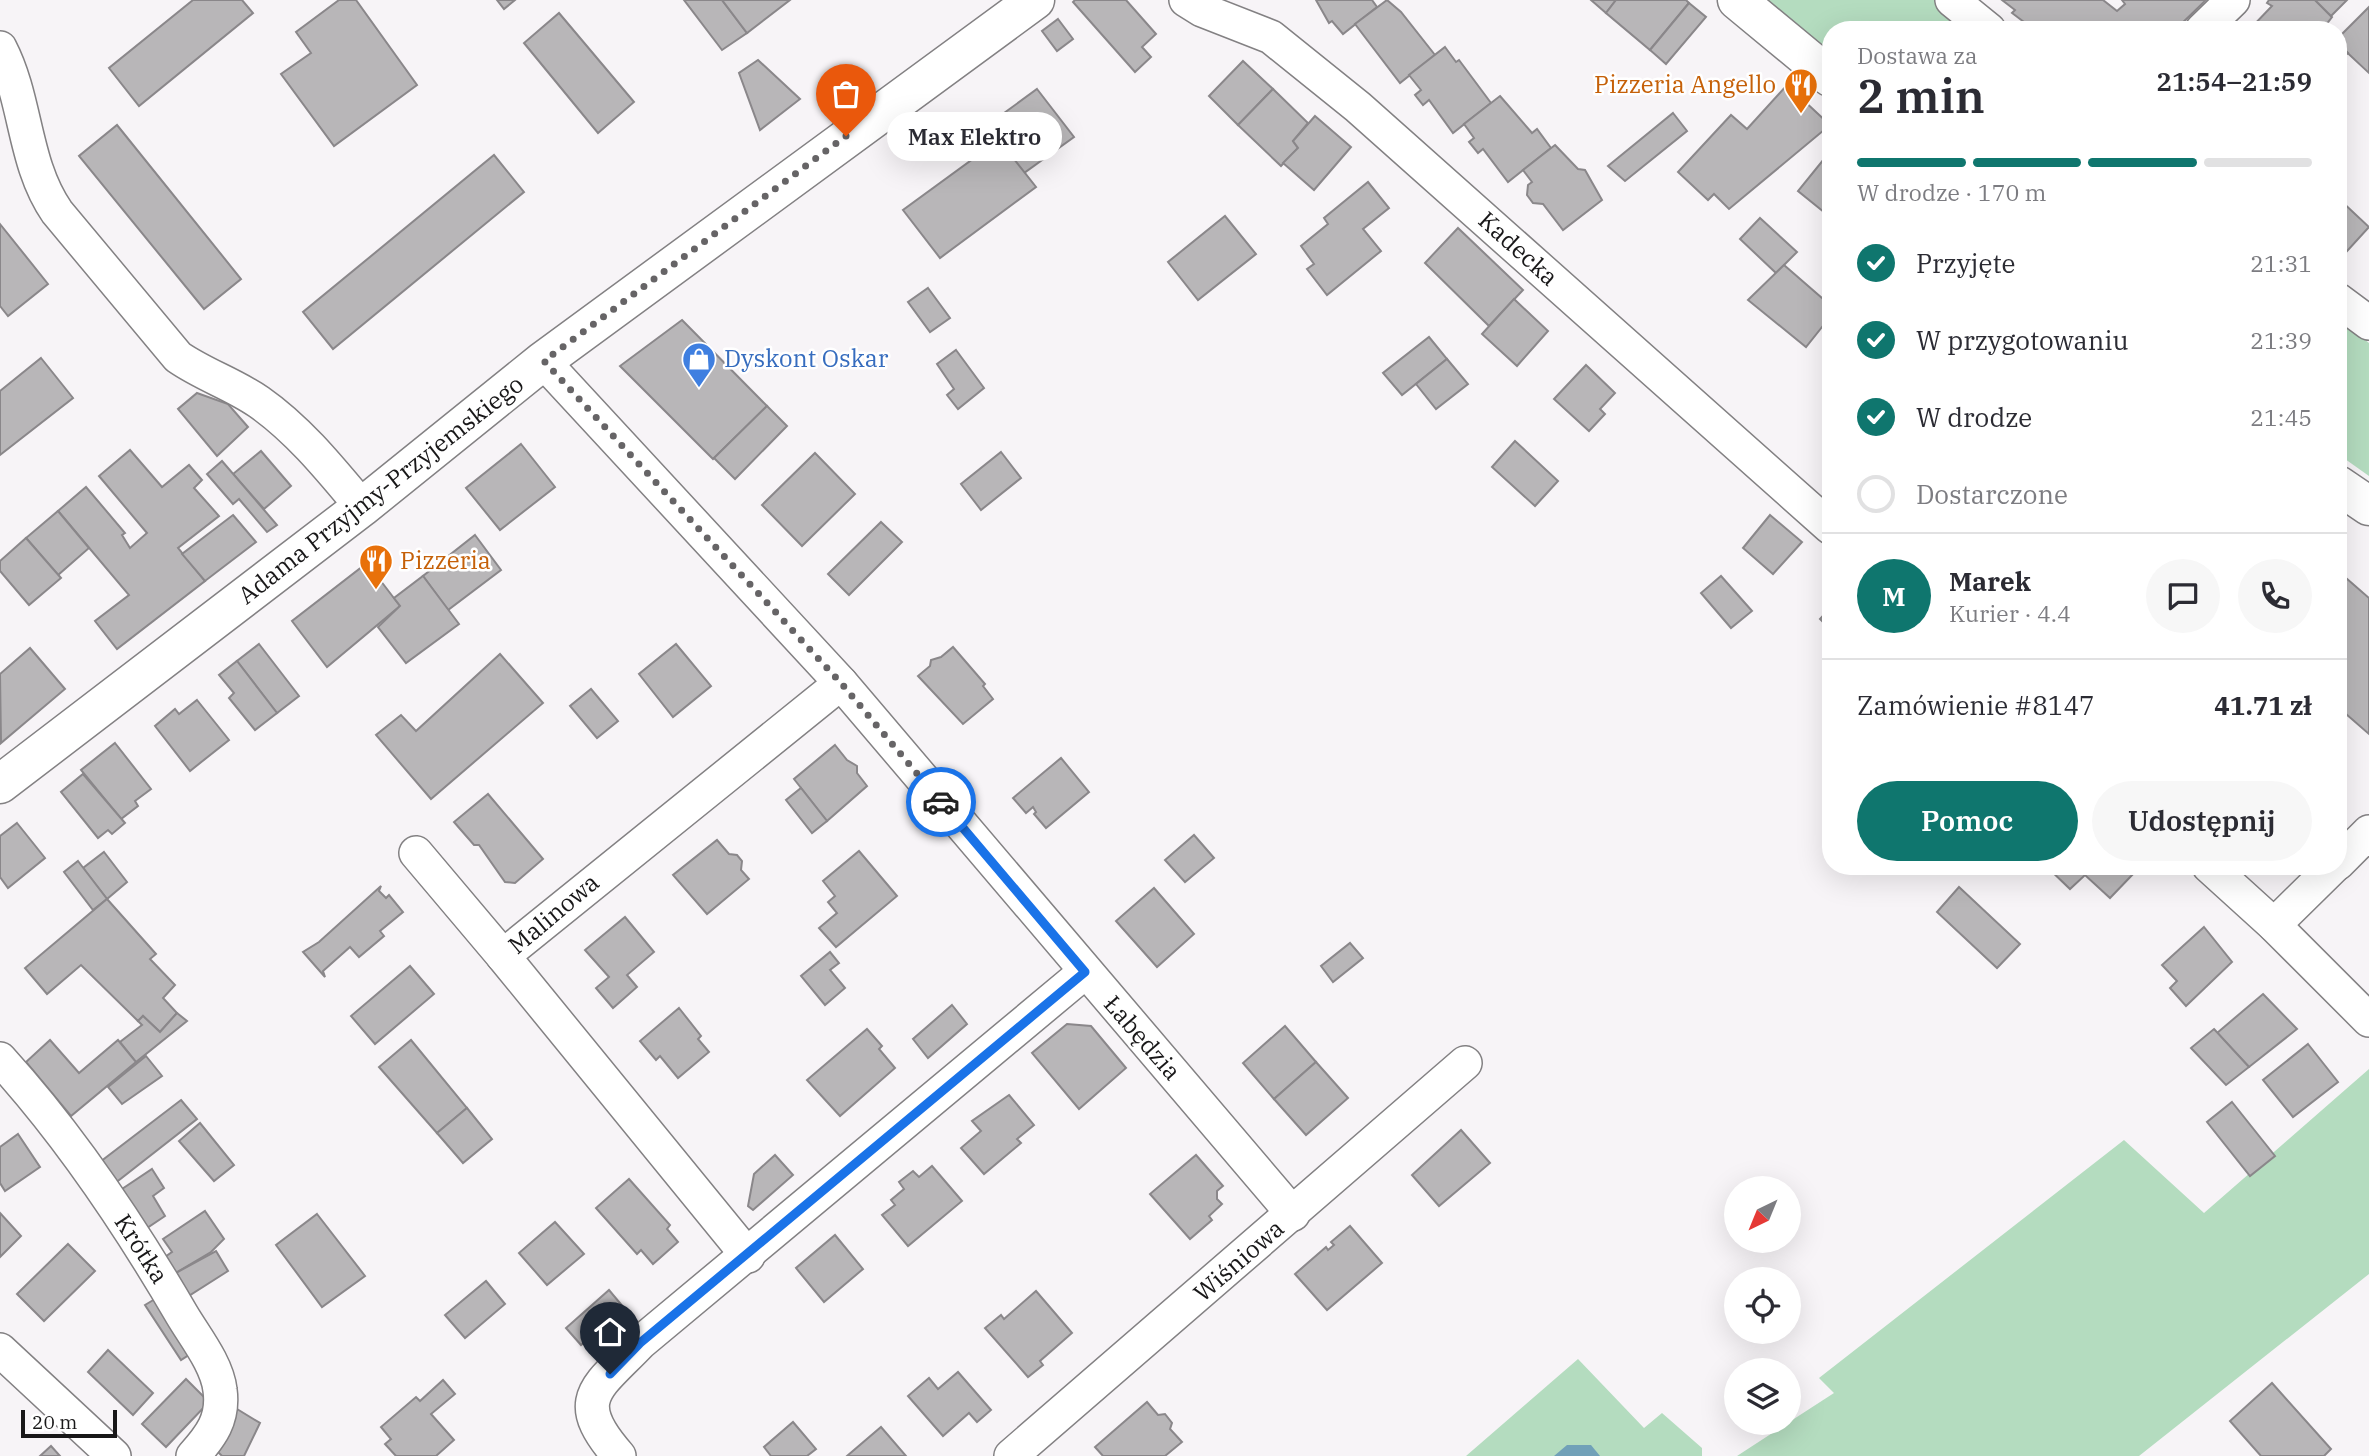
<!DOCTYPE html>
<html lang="pl">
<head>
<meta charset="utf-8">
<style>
	body { margin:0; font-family:"IBM Plex Serif",serif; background:#f7f7f7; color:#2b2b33; height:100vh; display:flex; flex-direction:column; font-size:26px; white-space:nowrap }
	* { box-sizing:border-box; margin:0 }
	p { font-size:23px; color:#7c7c81 }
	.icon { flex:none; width:38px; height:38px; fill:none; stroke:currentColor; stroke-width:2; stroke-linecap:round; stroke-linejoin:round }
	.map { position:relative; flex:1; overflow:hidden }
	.panel { position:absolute; left:1822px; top:21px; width:525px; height:854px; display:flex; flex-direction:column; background:#fff; border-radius:28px; box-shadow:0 7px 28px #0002 }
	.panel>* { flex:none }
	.needle { width:46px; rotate:223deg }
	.tools { position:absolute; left:1724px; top:1176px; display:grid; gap:14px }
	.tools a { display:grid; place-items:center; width:77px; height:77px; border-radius:50%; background:#fff; box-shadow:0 7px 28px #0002; font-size:35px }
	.scale { position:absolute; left:21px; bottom:18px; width:96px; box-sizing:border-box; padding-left:7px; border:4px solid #181718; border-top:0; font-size:19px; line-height:24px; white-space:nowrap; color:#181718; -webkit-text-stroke:5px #fff; paint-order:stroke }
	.pin { position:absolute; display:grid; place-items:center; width:60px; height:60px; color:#fff; margin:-72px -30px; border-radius:50% 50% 50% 0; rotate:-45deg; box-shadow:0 0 7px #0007 }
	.pin .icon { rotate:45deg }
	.courier { position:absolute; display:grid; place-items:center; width:70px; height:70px; margin:-35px; border:5px solid #1a73e8; border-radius:50%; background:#fff; color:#222; box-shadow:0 2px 9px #0007 }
	.bubble { position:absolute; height:49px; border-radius:24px; background:#fff; box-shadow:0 7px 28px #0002; font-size:23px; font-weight:600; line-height:49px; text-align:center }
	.summary em { font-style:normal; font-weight:600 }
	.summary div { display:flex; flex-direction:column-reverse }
	.summary { display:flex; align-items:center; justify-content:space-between; height:119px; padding:0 35px }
	h1 { font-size:46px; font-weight:600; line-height:52px }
	.bar { display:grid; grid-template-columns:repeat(4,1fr); gap:10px 7px; align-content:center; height:84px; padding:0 35px }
	.bar i { height:9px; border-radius:5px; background:#e1e1e2 }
	.bar .on { background:#0f766e }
	.bar p { grid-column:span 4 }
	.line { display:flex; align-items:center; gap:18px; padding:0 35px; border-top:2px solid #e1e1e2 }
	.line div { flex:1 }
	.round { display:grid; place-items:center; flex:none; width:74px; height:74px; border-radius:37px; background:#f7f7f7 }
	ol { padding:0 35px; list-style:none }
	li { display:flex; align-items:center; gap:21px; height:77px }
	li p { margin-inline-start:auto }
	li .icon { padding:7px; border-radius:50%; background:#0f766e; color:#fff; stroke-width:4 }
	li:last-child { color:#7c7c81 }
	li i { width:38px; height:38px; border:4px solid #e1e1e2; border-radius:50% }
	.action { display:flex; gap:14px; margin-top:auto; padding:14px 35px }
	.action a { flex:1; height:80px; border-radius:42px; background:#0f766e; color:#fff; font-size:28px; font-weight:600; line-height:80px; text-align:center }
	.action a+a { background:#f7f7f7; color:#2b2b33 }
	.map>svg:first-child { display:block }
	.green { fill:#b4dcbf }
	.water { fill:#71a1b8 }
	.building { fill:#b8b6b8; stroke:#8a878a; stroke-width:2 }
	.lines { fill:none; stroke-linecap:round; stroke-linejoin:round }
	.minor-casing { stroke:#838183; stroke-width:36 }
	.tertiary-casing { stroke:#838183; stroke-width:41 }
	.minor { stroke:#fff; stroke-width:33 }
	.tertiary { stroke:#fff; stroke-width:38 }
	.done { stroke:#666466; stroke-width:7; stroke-dasharray:0 12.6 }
	.route { stroke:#1a73e8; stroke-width:9 }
	.labels { text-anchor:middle; stroke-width:5; stroke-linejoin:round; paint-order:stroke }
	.food-label { font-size:24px; fill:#c56008; stroke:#fff; text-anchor:end }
	.street-label { font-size:24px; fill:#181718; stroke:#fff }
	.shop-label { font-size:24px; fill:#366cbe; stroke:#fff; text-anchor:start }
</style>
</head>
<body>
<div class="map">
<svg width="2369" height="1456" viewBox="0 0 2369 1456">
	<rect width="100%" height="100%" fill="#f7f4f7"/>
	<!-- green -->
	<g class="green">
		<polygon points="1768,0 1935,0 1973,30 1830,30 1830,53"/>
		<polygon points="2338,318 2369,343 2369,476 2338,454"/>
		<polygon points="2369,1069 2369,1274 2139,1456 1737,1456 1834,1393 1819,1378 2124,1140 2204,1213"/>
		<polygon points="1578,1359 1644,1428 1662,1413 1702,1448 1702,1456 1466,1456"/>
	</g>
	<!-- water -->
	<polygon class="water" points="1567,1445 1591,1445 1600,1456 1554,1456"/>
	<!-- building -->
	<g class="building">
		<polygon points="193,0 242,0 253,13 139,106 109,68"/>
		<polygon points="339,0 356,0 417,85 334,146 281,74 311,53 296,32"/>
		<polygon points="497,0 515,0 504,9"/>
		<polygon points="684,0 722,0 747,33 722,50"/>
		<polygon points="722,0 790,0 747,33"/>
		<polygon points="1075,0 1126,0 1156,34 1142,47 1151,57 1135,72 1073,2"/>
		<polygon points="1316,0 1372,0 1377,7 1343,34 1332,21 1329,23"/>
		<polygon points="1387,0 1401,12 1435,55 1400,83 1355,24"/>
		<polygon points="1591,0 1616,0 1606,13"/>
		<polygon points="1616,0 1686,0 1689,3 1650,50 1606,13"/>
		<polygon points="2002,0 2103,0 2117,11 2125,4 2122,0 2206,0 2175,30 2040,30 2034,25 2032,28 2012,13 2015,10"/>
		<polygon points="2269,0 2315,0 2332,17 2322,30 2249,30 2272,6 2267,3"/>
		<polygon points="2315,0 2347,0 2331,16"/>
		<polygon points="1689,3 1706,17 1666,64 1650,50"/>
		<polygon points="2369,7 2369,73 2338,44 2338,38"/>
		<polygon points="559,13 634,102 598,133 524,43"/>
		<polygon points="1058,19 1073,39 1057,51 1042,31"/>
		<polygon points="2338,43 2348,53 2338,62"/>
		<polygon points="1445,47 1456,62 1459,60 1491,103 1453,133 1429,100 1423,105 1415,95 1421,90 1409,75"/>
		<polygon points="758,60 800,99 760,130 739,73"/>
		<polygon points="1243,61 1273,89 1238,125 1209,96"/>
		<polygon points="1787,85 1830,125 1729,209 1714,194 1708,200 1678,172 1731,115 1747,129"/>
		<polygon points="1037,89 1074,137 1024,173 999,140 1011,131 1000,116"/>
		<polygon points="1273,89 1308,123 1293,141 1298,148 1281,166 1238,125"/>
		<polygon points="1500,96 1532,133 1537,129 1551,148 1508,182 1483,149 1478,153 1469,142 1474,138 1464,124"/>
		<polygon points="1673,113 1687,131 1625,181 1608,166"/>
		<polygon points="1315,116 1351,147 1314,190 1283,163 1298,148 1293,141"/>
		<polygon points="117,125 241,279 204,309 79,156"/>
		<polygon points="999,140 1036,187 940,258 903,210"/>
		<polygon points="1555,145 1578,169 1585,170 1602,200 1563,230 1543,204 1533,203 1527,195 1528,185 1532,182 1523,170"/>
		<polygon points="494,155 524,192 333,349 303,312"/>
		<polygon points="1824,159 1830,164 1830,217 1798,191"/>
		<polygon points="1368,182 1389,208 1363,229 1381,251 1327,295 1307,269 1314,264 1301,246 1328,224 1324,218"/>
		<polygon points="2338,198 2369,227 2338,261"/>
		<polygon points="1225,216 1256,254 1198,300 1168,262"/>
		<polygon points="1760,218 1797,252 1776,273 1740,239"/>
		<polygon points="0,224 48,284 8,316 0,306"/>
		<polygon points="1458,228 1523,290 1489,326 1425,263"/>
		<polygon points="1784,265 1830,305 1830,317 1806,347 1748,300"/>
		<polygon points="928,288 950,318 930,332 908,302"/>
		<polygon points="1514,299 1548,331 1517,366 1482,334"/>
		<polygon points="682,320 767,406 713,459 620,366"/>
		<polygon points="1429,337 1447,359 1402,395 1383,373"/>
		<polygon points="956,350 984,388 958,409 947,395 954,389 937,364"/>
		<polygon points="41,358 73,398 0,455 0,391"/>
		<polygon points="1447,359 1468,384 1436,409 1416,384"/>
		<polygon points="1586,365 1615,393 1600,409 1605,414 1589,431 1554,399"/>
		<polygon points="197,393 228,404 248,427 217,456 178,409"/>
		<polygon points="767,406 787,426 735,479 714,458"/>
		<polygon points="1515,441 1558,481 1535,506 1492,467"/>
		<polygon points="521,444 555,487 500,530 466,488"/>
		<polygon points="130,450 162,487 189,465 202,480 194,488 219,516 178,548 205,581 117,649 95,621 129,595 58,511 86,487 125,533 122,535 130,548 147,533 99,476"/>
		<polygon points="261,451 291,486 264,509 233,474"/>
		<polygon points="1001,452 1021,478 981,510 961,484"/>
		<polygon points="815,453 855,494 802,546 762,505"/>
		<polygon points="222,461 277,525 267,532 239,499 233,504 207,474"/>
		<polygon points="58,511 89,548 58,575 26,538"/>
		<polygon points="233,515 256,542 205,581 182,554"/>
		<polygon points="1770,515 1802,542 1773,574 1743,548"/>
		<polygon points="881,522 902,542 849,595 828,574"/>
		<polygon points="475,535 501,570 448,610 423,576"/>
		<polygon points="26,538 61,578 29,605 0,571 0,561"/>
		<polygon points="367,563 400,606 327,667 292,621"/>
		<polygon points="2338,571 2369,598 2369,734 2338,707"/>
		<polygon points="423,576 459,624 406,663 378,627 400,606 394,598"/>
		<polygon points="1721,576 1752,611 1731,628 1701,593"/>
		<polygon points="1830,608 1830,629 1820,619"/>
		<polygon points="259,644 299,696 277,713 237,661"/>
		<polygon points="676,644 711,686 673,717 639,674"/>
		<polygon points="953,647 985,684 983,686 993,699 963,724 918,676 930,666 931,660 941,657"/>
		<polygon points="30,648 65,689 1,743 0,674"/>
		<polygon points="500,654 543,703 431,799 376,735 401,715 416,731"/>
		<polygon points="237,661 277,713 255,730 229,698 234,693 219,675"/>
		<polygon points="591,689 618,721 597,738 570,706"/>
		<polygon points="197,700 229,740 190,771 155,726 175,709 179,714"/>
		<polygon points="115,743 151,789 135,801 138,806 121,819 81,770"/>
		<polygon points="835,745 847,760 857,766 857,773 867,786 827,821 794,779"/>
		<polygon points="1061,758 1089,792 1046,828 1034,814 1036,812 1033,807 1026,813 1013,798"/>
		<polygon points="83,774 125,823 112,834 108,830 98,838 61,792"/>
		<polygon points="801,788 827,821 812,833 786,800"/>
		<polygon points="488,794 543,859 515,883 505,882 479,845 474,845 454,822"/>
		<polygon points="17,823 45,858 8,888 0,877 0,836"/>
		<polygon points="1194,835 1214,858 1185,882 1165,860"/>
		<polygon points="717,840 729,854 737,855 742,861 741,870 749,879 707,914 673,875"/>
		<polygon points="859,851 897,896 836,947 819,928 837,913 828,902 835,896 823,881"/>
		<polygon points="104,852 127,882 107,899 83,868"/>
		<polygon points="78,861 107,899 93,910 64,872"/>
		<polygon points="2046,866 2128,866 2135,872 2110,898 2085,875 2070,889"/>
		<polygon points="381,886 379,891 386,898 389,895 403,912 380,931 384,936 359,957 350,947 323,971 325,977 303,952 319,942"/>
		<polygon points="1959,887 2020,944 1997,968 1937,912"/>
		<polygon points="1154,888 1194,934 1157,967 1116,921"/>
		<polygon points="107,899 156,954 150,959 175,985 163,998 177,1013 160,1032 143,1016 138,1021 81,965 47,994 25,968"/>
		<polygon points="625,917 654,952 627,975 637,987 613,1008 596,988 609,977 585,950"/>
		<polygon points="2204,927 2232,962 2186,1006 2170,988 2177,981 2162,965"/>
		<polygon points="1350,943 1363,958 1333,982 1321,966"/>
		<polygon points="830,952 839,963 830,970 845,988 825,1005 801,976"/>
		<polygon points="410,966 434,994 375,1044 351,1016"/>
		<polygon points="2263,994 2297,1029 2249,1067 2217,1033"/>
		<polygon points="952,1005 967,1024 928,1058 913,1039"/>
		<polygon points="679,1008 701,1036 698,1039 709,1052 678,1078 660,1056 656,1060 640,1041"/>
		<polygon points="177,1013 187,1021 136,1062 120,1042 142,1025 138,1021 143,1016 160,1032"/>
		<polygon points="1067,1024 1091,1026 1126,1068 1079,1109 1032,1053"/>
		<polygon points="1285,1026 1316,1062 1274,1099 1243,1063"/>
		<polygon points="867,1029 882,1046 879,1049 895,1068 840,1116 807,1080"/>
		<polygon points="2214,1029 2249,1067 2226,1085 2191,1048"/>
		<polygon points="50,1040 79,1073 118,1040 136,1062 71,1116 26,1062"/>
		<polygon points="411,1040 467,1108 437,1133 379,1067"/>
		<polygon points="2308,1044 2338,1082 2293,1117 2263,1080"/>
		<polygon points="146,1056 162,1076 122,1104 108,1087"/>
		<polygon points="1316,1062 1348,1098 1306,1135 1274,1099"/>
		<polygon points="1009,1095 1034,1125 1017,1139 1021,1143 984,1174 961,1148 981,1131 972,1121"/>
		<polygon points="181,1100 197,1119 114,1184 100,1162"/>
		<polygon points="2232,1102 2275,1156 2250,1176 2207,1122"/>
		<polygon points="467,1108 492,1139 463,1163 437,1133"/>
		<polygon points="200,1123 234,1165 214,1181 179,1141"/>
		<polygon points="1461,1130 1490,1163 1439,1206 1412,1175"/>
		<polygon points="18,1134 40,1167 5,1191 0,1183 0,1147"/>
		<polygon points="775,1155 793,1175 753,1210 748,1206 754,1174"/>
		<polygon points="1196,1155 1223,1186 1217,1191 1217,1199 1222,1204 1209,1216 1212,1220 1190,1239 1150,1194"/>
		<polygon points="932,1166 962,1201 908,1246 882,1215 895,1205 891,1200 904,1189 899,1182 913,1171 919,1177"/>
		<polygon points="152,1169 164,1188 153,1196 165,1216 144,1230 119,1191"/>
		<polygon points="629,1179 670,1225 667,1229 678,1242 653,1264 641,1250 637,1254 596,1208"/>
		<polygon points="205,1211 224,1239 211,1252 174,1274 162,1259 172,1252 163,1239"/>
		<polygon points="0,1213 21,1236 0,1257"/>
		<polygon points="317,1214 365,1276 322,1307 276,1245"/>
		<polygon points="555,1222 584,1254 547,1285 519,1253"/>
		<polygon points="1350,1226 1382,1263 1327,1310 1295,1274 1326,1247 1328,1250 1334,1245 1331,1242"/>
		<polygon points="835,1235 863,1269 824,1302 796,1268"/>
		<polygon points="68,1244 95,1271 44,1321 17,1294"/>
		<polygon points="216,1251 228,1271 187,1297 174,1274"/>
		<polygon points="486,1281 505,1304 465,1338 445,1315"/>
		<polygon points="609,1290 625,1309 581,1345 566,1328"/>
		<polygon points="1036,1291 1072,1333 1040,1361 1043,1365 1028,1377 985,1328 1001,1315 1004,1319"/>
		<polygon points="160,1296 195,1351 181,1360 145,1305"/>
		<polygon points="108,1350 153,1393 133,1415 88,1372"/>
		<polygon points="958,1372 991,1410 977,1422 969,1413 943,1436 908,1396 929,1378 938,1389"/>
		<polygon points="186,1379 209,1402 166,1447 142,1424"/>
		<polygon points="443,1380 455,1394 431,1414 454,1440 436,1456 396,1456 385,1444 391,1439 381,1427 416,1397 420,1401"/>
		<polygon points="2272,1383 2331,1449 2324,1456 2261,1456 2230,1421"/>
		<polygon points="1147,1402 1158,1415 1165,1414 1172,1423 1170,1429 1182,1442 1165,1456 1103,1456 1095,1447"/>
		<polygon points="237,1409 260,1423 244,1456 222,1456 218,1452"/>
		<polygon points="793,1422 816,1449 807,1456 771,1456 764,1447"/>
		<polygon points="881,1427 906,1456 847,1456"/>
		<polygon points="51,1446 60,1456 40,1456"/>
	</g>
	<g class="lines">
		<!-- minor casing -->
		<g class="minor-casing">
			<g id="minor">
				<polyline points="1186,0 1202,10 1271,37 1358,107 1830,527"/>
				<polyline points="1952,0 1989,30"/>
				<polyline points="2202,30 2233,0"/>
				<path d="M 0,48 C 27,100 23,163 57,212 L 178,357 C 204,375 233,384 259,402 C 299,430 331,470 362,507"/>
				<polyline points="2338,300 2369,323"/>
				<polyline points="543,361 841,683 1293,1214"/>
				<polyline points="416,853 503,956"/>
				<polyline points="2338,863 2369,832"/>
				<polyline points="2209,866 2274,925 2369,1020"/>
				<polyline points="2274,925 2334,866"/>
				<path d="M 0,1059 C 71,1137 129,1224 182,1315 C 195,1337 217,1364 220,1390 C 224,1419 211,1436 193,1456"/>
				<polyline points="748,1256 503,956 841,683"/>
				<polyline points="0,1350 114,1456"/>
				<path d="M 619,1456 C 569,1399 597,1388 640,1343 L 1085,972"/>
				<polyline points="1011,1456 1465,1063"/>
			</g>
		</g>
		<!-- tertiary casing -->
		<g class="tertiary-casing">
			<g id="tertiary">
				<polyline points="1737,0 1830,77"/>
				<polyline points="2338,485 2369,506"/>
				<polyline points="0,784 362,507 543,361 1035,0"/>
			</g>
		</g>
		<!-- minor -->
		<use href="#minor" class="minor"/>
		<!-- tertiary -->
		<use href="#tertiary" class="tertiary"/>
	</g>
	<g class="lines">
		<!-- done -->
		<polyline class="done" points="846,136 544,361 841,683 941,802"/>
		<!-- route -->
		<polyline class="route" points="610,1374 640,1343 1085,972 941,802"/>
	</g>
	<!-- icons -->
	<defs>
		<g id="restaurant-pin" transform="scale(1.75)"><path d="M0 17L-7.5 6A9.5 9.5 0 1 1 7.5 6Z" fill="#e8710a" stroke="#fff"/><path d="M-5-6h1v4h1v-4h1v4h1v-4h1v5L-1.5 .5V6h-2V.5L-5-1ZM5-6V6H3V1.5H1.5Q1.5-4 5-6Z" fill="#fff"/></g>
		<g id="shop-pin" transform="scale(1.75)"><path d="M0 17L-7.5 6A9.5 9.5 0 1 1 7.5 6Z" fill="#3f7fe0" stroke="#fff"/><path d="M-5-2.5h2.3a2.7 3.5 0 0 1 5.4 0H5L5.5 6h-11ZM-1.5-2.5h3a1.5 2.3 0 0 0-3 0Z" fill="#fff"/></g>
	</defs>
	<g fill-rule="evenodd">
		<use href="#restaurant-pin" x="1801" y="85"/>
		<use href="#shop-pin" x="699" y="359"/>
		<use href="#restaurant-pin" x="376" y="561"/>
	</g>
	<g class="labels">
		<!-- food labels -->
		<g class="food-label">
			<text x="1776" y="93">Pizzeria Angello</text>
			<text x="400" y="569" text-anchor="start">Pizzeria</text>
		</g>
		<!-- street labels -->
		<g class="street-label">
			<text transform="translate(1518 249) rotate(42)" y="8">Kadecka</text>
			<text transform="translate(381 490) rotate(-38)" y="8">Adama Przyjmy-Przyjemskiego</text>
			<text transform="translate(554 914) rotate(-40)" y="8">Malinowa</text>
			<text transform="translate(1142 1038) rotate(49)" y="8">Łabędzia</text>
			<text transform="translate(141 1249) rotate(57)" y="8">Krótka</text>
			<text transform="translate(1239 1261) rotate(-41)" y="8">Wiśniowa</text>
		</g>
		<!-- shop labels -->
		<g class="shop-label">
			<text x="724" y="367">Dyskont Oskar</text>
		</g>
	</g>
</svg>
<div class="tools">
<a><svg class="needle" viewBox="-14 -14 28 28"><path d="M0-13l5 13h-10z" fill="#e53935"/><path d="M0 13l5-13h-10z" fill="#7c7c81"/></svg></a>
<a><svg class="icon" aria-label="locate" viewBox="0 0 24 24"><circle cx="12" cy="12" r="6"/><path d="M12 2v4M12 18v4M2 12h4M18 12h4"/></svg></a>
<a><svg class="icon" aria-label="layers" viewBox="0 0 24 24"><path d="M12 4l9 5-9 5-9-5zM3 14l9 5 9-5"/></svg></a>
</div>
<div class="scale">20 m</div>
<div class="pin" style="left:846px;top:136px;background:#ea580c"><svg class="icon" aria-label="bag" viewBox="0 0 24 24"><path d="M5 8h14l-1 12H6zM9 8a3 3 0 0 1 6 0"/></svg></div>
<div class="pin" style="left:610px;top:1374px;background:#1f2937"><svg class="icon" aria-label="home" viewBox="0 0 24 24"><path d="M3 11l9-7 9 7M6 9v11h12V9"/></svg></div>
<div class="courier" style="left:941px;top:802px"><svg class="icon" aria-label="car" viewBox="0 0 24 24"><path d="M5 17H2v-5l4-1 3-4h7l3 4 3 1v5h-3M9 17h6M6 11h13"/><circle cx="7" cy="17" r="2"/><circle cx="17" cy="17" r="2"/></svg></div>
<div class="bubble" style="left:887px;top:112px;width:175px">Max Elektro</div>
<section class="panel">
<div class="summary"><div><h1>2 min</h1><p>Dostawa za</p></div><em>21:54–21:59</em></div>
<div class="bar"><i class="on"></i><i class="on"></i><i class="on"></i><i></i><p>W drodze · 170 m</p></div>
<ol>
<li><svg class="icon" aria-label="check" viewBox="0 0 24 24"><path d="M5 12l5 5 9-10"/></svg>Przyjęte<p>21:31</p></li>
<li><svg class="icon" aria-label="check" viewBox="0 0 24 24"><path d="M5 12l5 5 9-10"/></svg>W przygotowaniu<p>21:39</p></li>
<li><svg class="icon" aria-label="check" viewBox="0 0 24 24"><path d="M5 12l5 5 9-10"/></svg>W drodze<p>21:45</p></li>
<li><i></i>Dostarczone</li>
</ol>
<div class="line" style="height:126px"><b class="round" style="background:#0f766e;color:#fff">M</b><div><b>Marek</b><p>Kurier · 4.4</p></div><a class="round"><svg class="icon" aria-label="chat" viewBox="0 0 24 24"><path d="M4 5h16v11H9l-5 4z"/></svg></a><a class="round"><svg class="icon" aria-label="phone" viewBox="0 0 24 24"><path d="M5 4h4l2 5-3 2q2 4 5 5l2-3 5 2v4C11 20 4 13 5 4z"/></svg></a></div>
<div class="line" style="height:91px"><div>Zamówienie #8147</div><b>41.71 zł</b></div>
<div class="action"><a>Pomoc</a><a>Udostępnij</a></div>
</section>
</div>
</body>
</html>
